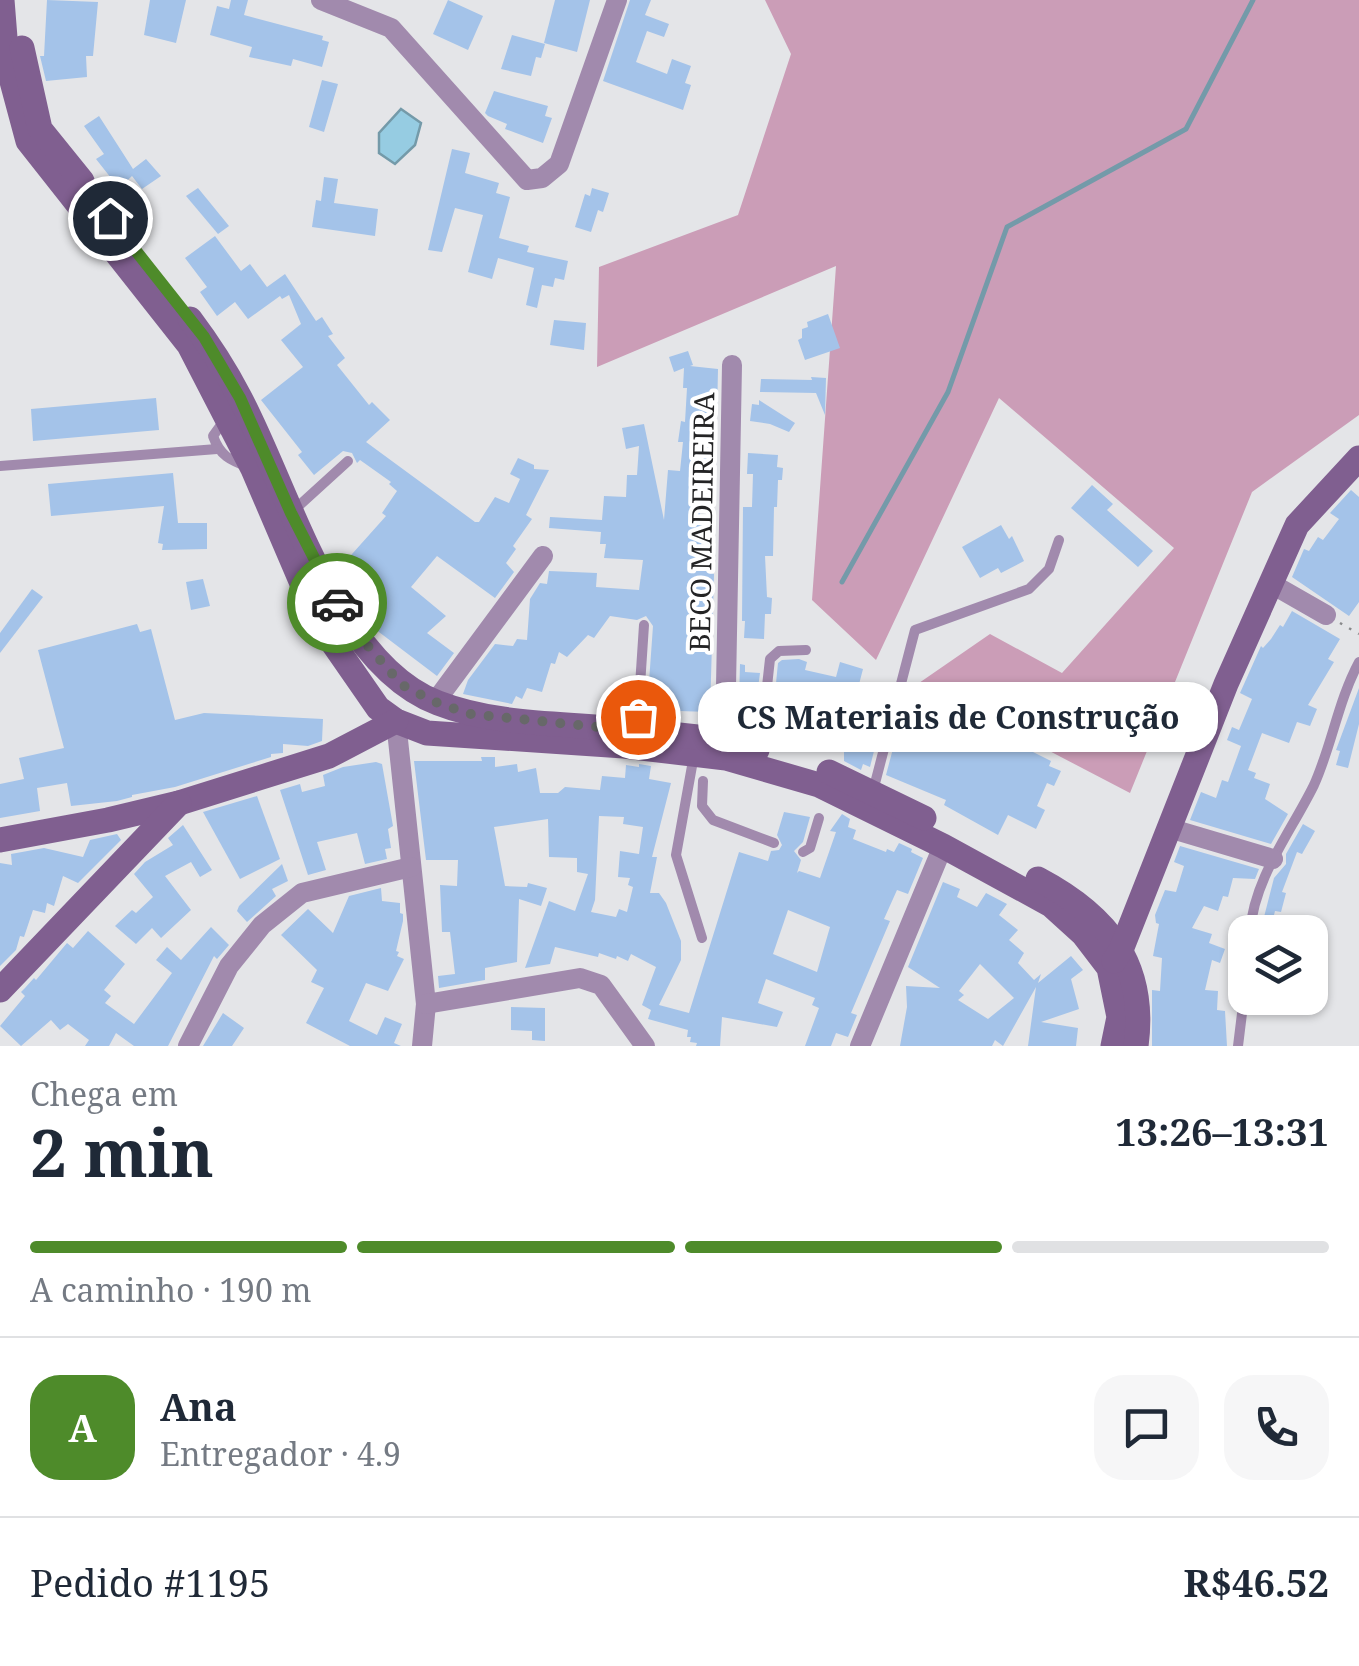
<!DOCTYPE html>
<html lang="pt">
<head>
<meta charset="utf-8">
<style>
	body { margin:0; font-family:"Noto Serif",serif; background:#f6f6f7; color:#1f2937; height:100vh; display:flex; flex-direction:column; font-size:38px; white-space:nowrap }
	* { box-sizing:border-box; margin:0 }
	p { font-size:32px; color:#747a83 }
	.icon { flex:none; width:55px; height:55px; fill:none; stroke:currentColor; stroke-width:2; stroke-linecap:round; stroke-linejoin:round }
	.map { position:relative; height:1046px; overflow:hidden }
	.sheet { display:flex; flex-direction:column; background:#fff; flex:1 }
	.sheet>* { flex:none }
	.tools { position:absolute; left:1228px; top:915px; display:grid; gap:20px }
	.tools a { display:grid; place-items:center; width:100px; height:100px; border-radius:20px; background:#fff; box-shadow:0 2px 8px #0004; font-size:50px }
	.pin { position:absolute; display:grid; place-items:center; width:85px; height:85px; color:#fff; margin:-42px; border:5px solid #fff; border-radius:50%; box-shadow:0 2px 10px #0007 }
	.courier { position:absolute; display:grid; place-items:center; width:100px; height:100px; margin:-50px; border:8px solid #4e8b2a; border-radius:50%; background:#fff; color:#222; box-shadow:0 2px 12px #0007 }
	.bubble { position:absolute; height:70px; border-radius:30px; background:#fff; box-shadow:0 2px 8px #0004; font-size:32px; font-weight:700; line-height:70px; text-align:center }
	.headline em { font-style:normal; font-weight:700 }
	.headline div { display:flex; flex-direction:column-reverse }
	.headline { display:flex; align-items:center; justify-content:space-between; height:170px; padding:0 30px }
	h1 { font-size:65px; font-weight:700; line-height:75px }
	.bar { display:grid; grid-template-columns:repeat(4,1fr); gap:15px 10px; align-content:center; height:120px; padding:0 30px }
	.bar i { height:12px; border-radius:8px; background:#e0e1e3 }
	.bar .on { background:#4e8b2a }
	.bar p { grid-column:span 4 }
	.line { display:flex; align-items:center; gap:25px; padding:0 30px; border-top:2px solid #e0e1e3 }
	.line div { flex:1 }
	.round { display:grid; place-items:center; flex:none; width:105px; height:105px; border-radius:30px; background:#f6f6f7 }
	.map>svg:first-child { display:block }
	.forest { fill:#cb9db7 }
	.water { fill:#96cce2; stroke:#749aa9; stroke-width:2.5 }
	.lines { fill:none; stroke-linecap:round; stroke-linejoin:round }
	.stream { stroke:#749aa9; stroke-width:5 }
	.building { fill:#a4c3e9; fill-rule:evenodd }
	.path { stroke:#88898b; stroke-width:2.5; stroke-dasharray:2.5 8; stroke-linecap:butt }
	.lane { stroke:#a18aad; stroke-width:10 }
	.street { stroke:#a18aad; stroke-width:20 }
	.secondary { stroke:#805f90; stroke-width:25 }
	.done { stroke:#676869; stroke-width:10; stroke-dasharray:0 18 }
	.route { stroke:#4e8b2a; stroke-width:12 }
	.labels { text-anchor:middle; stroke-width:8; stroke-linejoin:round; paint-order:stroke }
	.street-label { font-size:28px; fill:#242425; stroke:#fff }
</style>
</head>
<body>
<div class="map">
<svg width="1359" height="1046" viewBox="0 0 1359 1046">
	<rect width="100%" height="100%" fill="#e4e5e8"/>
	<!-- forest -->
	<polygon class="forest" points="765,0 1359,0 1359,415 1252,492 1130,793 919,683 990,634 1062,673 1174,548 999,398 876,660 812,600 836,266 597,367 599,267 738,215 791,54"/>
	<!-- water -->
	<polygon class="water" points="401,109 421,123 415,145 395,164 379,153 379,133"/>
	<g class="lines">
		<!-- stream -->
		<polyline class="stream" points="842,582 948,392 1007,227 1186,129 1253,0"/>
	</g>
	<!-- building -->
	<g class="building">
		<polygon points="47,0 98,2 93,56 86,56 87,77 46,81 40,56 44,56"/>
		<polygon points="150,0 186,0 176,43 144,35"/>
		<polygon points="231,0 248,0 244,15 323,36 322,40 329,42 322,67 293,59 291,66 249,57 252,47 210,35 217,6 229,9"/>
		<polygon points="448,0 483,16 468,50 433,34"/>
		<polygon points="555,0 590,0 577,52 544,43"/>
		<polygon points="630,0 651,0 645,15 669,24 664,37 647,31 636,62 667,74 672,59 691,66 685,83 691,85 683,110 603,81"/>
		<polygon points="512,35 545,44 541,58 536,57 531,76 501,69"/>
		<polygon points="322,80 338,84 324,132 309,127"/>
		<polygon points="494,91 548,106 545,116 552,118 543,143 505,129 507,124 488,116 485,113"/>
		<polygon points="99,116 133,169 146,159 161,176 142,189 132,176 114,193 106,183 111,178 96,159 104,154 84,126"/>
		<polygon points="452,149 470,153 465,173 499,183 496,193 510,197 499,238 529,246 527,252 568,261 564,280 555,278 553,287 542,285 537,308 526,305 534,268 498,258 492,279 468,272 483,215 455,208 442,252 428,250"/>
		<polygon points="324,177 338,179 334,203 378,209 375,236 312,227 316,200 321,201"/>
		<polygon points="198,188 229,226 218,234 186,196"/>
		<polygon points="592,188 609,193 603,212 598,210 591,232 575,227 585,194 590,196"/>
		<polygon points="215,236 241,271 250,264 267,287 285,274 316,321 322,317 333,334 328,336 345,358 337,365 369,405 372,402 390,420 366,442 475,522 479,522 495,497 509,503 520,479 510,474 518,458 534,465 534,469 549,470 526,515 532,519 513,546 516,549 506,563 514,572 495,598 437,556 411,587 446,616 427,633 454,653 437,676 371,626 365,616 362,594 345,580 351,569 344,563 386,516 382,513 397,491 389,484 391,482 360,460 357,463 352,453 343,451 314,475 298,455 302,452 261,400 303,367 281,340 301,324 289,295 282,299 280,296 248,319 235,302 217,316 200,292 207,287 185,258"/>
		<polygon points="828,314 840,348 805,360 798,340 802,338 802,329 808,327 807,322"/>
		<polygon points="554,320 586,323 584,350 550,345"/>
		<polygon points="688,351 693,365 690,366 718,369 717,416 698,414 694,440 713,443 698,525 704,526 701,546 711,547 709,572 714,574 710,712 647,710 653,626 646,616 637,620 610,616 594,638 588,635 567,657 559,652 555,664 551,663 542,692 527,688 522,699 516,696 512,704 463,694 468,680 495,644 513,646 517,639 527,640 530,599 540,583 547,584 549,571 597,573 596,587 639,590 643,560 604,558 606,544 600,544 601,532 549,528 550,517 602,520 604,496 626,497 627,475 637,475 639,446 626,449 622,428 644,424 664,520 668,470 680,471 683,442 678,442 681,421 685,422 687,388 683,388 684,368 674,372 669,357"/>
		<polygon points="811,377 826,378 825,415 816,393 760,392 761,379 812,380"/>
		<polygon points="156,398 159,430 33,441 31,409"/>
		<polygon points="759,400 795,423 789,432 770,424 750,421 752,404 759,405"/>
		<polygon points="748,453 778,455 777,467 783,468 782,480 778,480 777,507 774,507 773,556 765,556 767,597 772,598 771,614 765,614 764,639 744,638 745,621 742,621 743,507 752,507 753,474 747,474"/>
		<polygon points="173,473 178,523 207,523 207,549 162,550 163,544 158,543 164,506 51,516 48,484"/>
		<polygon points="1092,485 1113,504 1107,510 1153,551 1138,567 1071,508"/>
		<polygon points="1351,490 1359,497 1359,602 1349,616 1292,577 1304,549 1309,551 1318,537 1323,540 1339,519 1330,513"/>
		<polygon points="1001,525 1009,539 1012,536 1024,561 1001,573 998,568 980,578 962,547"/>
		<polygon points="203,579 210,606 191,610 186,582"/>
		<polygon points="32,589 43,597 0,653 0,633"/>
		<polygon points="1292,611 1340,639 1328,659 1334,662 1308,705 1317,709 1310,726 1297,722 1289,743 1262,733 1248,770 1256,773 1254,778 1270,784 1265,799 1288,814 1271,844 1190,820 1201,792 1216,798 1222,780 1228,782 1241,746 1227,740 1232,727 1239,730 1252,699 1240,693 1261,646 1263,648 1271,639 1280,625 1283,627"/>
		<polygon points="137,624 140,632 151,629 175,720 204,713 323,719 322,741 308,746 283,744 283,753 271,754 271,757 175,787 132,795 132,797 117,801 71,806 67,783 37,788 40,811 0,818 0,784 24,779 19,758 64,748 38,650"/>
		<polygon points="799,659 807,662 805,670 836,677 840,662 863,669 851,715 869,719 861,748 874,751 870,767 863,764 861,770 844,761 844,752 796,739 798,730 772,724 778,663 782,660"/>
		<polygon points="740,664 745,665 745,672 760,673 756,703 739,702"/>
		<polygon points="1359,688 1359,724 1348,768 1336,765 1340,751 1336,750"/>
		<polygon points="925,699 951,712 946,724 972,737 977,726 1003,737 1051,761 1049,766 1061,771 1054,786 1047,783 1037,806 1045,810 1036,829 1008,815 998,835 944,805 946,800 886,775 895,741 901,743"/>
		<path d="M 481,757 L 495,757 L 495,767 L 517,764 L 518,772 L 536,768 L 540,793 L 558,793 L 565,787 L 600,790 L 602,776 L 625,778 L 626,765 L 639,767 L 639,764 L 651,766 L 649,779 L 671,783 L 652,857 L 657,857 L 650,893 L 659,893 L 666,903 L 681,941 L 681,960 L 659,1005 L 689,1013 L 739,852 L 768,861 L 771,851 L 779,850 L 782,845 L 777,835 L 784,812 L 810,817 L 803,842 L 794,851 L 801,860 L 797,873 L 799,871 L 820,878 L 836,832 L 830,831 L 842,814 L 850,819 L 848,827 L 856,830 L 853,839 L 886,852 L 887,849 L 894,852 L 899,843 L 912,849 L 911,852 L 923,858 L 908,894 L 897,890 L 884,919 L 890,921 L 851,1013 L 857,1015 L 848,1037 L 836,1033 L 831,1046 L 805,1046 L 819,1008 L 812,1005 L 815,998 L 766,979 L 758,1003 L 783,1012 L 777,1027 L 722,1017 L 720,1046 L 696,1046 L 697,1043 L 690,1042 L 691,1037 L 687,1037 L 688,1030 L 648,1019 L 651,1010 L 642,1005 L 656,967 L 631,954 L 628,961 L 617,956 L 616,959 L 599,953 L 598,957 L 555,947 L 550,964 L 525,968 L 549,901 L 575,911 L 588,874 L 577,872 L 577,858 L 549,857 L 548,819 L 494,827 L 505,886 L 527,887 L 528,883 L 547,888 L 541,906 L 519,899 L 517,962 L 485,968 L 485,980 L 439,988 L 438,976 L 455,974 L 450,932 L 442,932 L 440,885 L 457,886 L 458,860 L 426,860 L 414,761 L 482,761 ZM 599,816 L 624,817 L 623,824 L 643,827 L 639,854 L 620,851 L 618,877 L 630,878 L 628,885 L 633,887 L 627,912 L 619,909 L 616,917 L 591,912 L 595,900 ZM 788,910 L 830,927 L 817,972 L 773,954 Z"/>
		<polygon points="376,762 382,764 393,826 388,829 391,848 385,849 387,859 365,864 357,833 317,842 326,870 308,875 280,790 300,784 302,792 325,786 323,775 343,767"/>
		<polygon points="257,796 280,859 240,879 203,812"/>
		<polygon points="1303,824 1315,831 1302,854 1297,852 1282,892 1286,893 1281,912 1275,911 1273,919 1264,917 1274,878 1286,864 1286,854"/>
		<polygon points="183,825 212,870 200,877 191,862 165,876 191,910 161,938 152,928 136,944 115,926 132,910 136,913 153,897 134,874 145,862 173,845 168,838"/>
		<polygon points="117,834 121,840 78,883 63,876 54,906 47,903 45,913 33,910 24,937 20,936 16,950 0,966 0,863 12,865 11,854 44,848 83,857 90,840"/>
		<polygon points="1180,846 1259,869 1255,879 1233,878 1228,897 1223,896 1218,911 1204,906 1192,928 1212,934 1209,943 1225,949 1220,963 1212,960 1205,990 1218,991 1217,1010 1225,1011 1227,1046 1152,1046 1152,990 1160,991 1162,958 1153,956 1159,924 1156,923 1155,915 1165,890 1176,892 1184,866 1174,862"/>
		<polygon points="282,864 288,881 272,889 276,896 247,922 237,911 239,906"/>
		<path d="M 943,882 L 960,889 L 957,897 L 977,907 L 986,893 L 1007,904 L 999,915 L 1018,930 L 1009,940 L 1024,953 L 1018,963 L 1034,980 L 1041,974 L 1038,983 L 1071,956 L 1083,970 L 1071,979 L 1079,1009 L 1041,1022 L 1078,1028 L 1076,1046 L 1028,1046 L 1036,987 L 1003,1046 L 995,1040 L 992,1046 L 900,1046 L 907,1007 L 906,986 L 940,988 L 908,967 ZM 980,964 L 1014,998 L 988,1019 L 958,1000 L 964,995 L 959,991 Z"/>
		<polygon points="381,888 382,901 400,903 400,913 403,914 403,921 396,951 399,952 397,956 404,959 388,991 366,983 349,1021 377,1035 385,1017 402,1024 394,1043 401,1046 350,1046 306,1023 324,988 311,982 317,970 281,935 308,909 333,933 349,896"/>
		<polygon points="211,927 229,945 217,959 214,956 168,1046 134,1046 116,1033 109,1046 85,1046 89,1040 68,1024 60,1030 51,1020 21,1046 0,1026 25,996 21,992 25,988 34,978 36,980 67,943 73,948 88,931 125,964 104,990 111,996 105,1003 134,1024 172,973 156,960 167,947 181,960"/>
		<polygon points="511,1007 545,1008 545,1041 532,1040 532,1031 511,1030"/>
		<polygon points="223,1013 244,1028 232,1046 203,1046"/>
	</g>
	<g class="lines">
		<!-- path -->
		<polyline class="path" points="1340,623 1359,634"/>
		<!-- lane -->
		<g class="lane">
			<path d="M 226,418 L 213,436 C 220,456 230,460 248,467"/>
			<polyline points="0,466 217,449"/>
			<polyline points="292,512 348,461"/>
			<polyline points="637,731 644,625"/>
			<polyline points="760,750 770,659 779,651 806,650"/>
			<polyline points="694,755 676,855 702,938"/>
			<polyline points="703,781 702,806 713,820 774,843"/>
			<polyline points="873,791 915,630 1029,589 1049,569 1059,540"/>
			<polyline points="803,852 810,848 819,818"/>
			<path d="M 1250,932 C 1254,878 1291,832 1314,785 C 1332,745 1338,701 1359,662"/>
			<polyline points="1238,1046 1245,989"/>
		</g>
		<!-- street -->
		<g class="street">
			<polyline points="321,0 391,28 527,180 542,178 559,164 617,0"/>
			<polyline points="1270,583 1326,615"/>
			<polyline points="435,702 543,556"/>
			<polyline points="396,721 426,1004 422,1046"/>
			<polyline points="725,740 732,365"/>
			<polyline points="1172,829 1273,859"/>
			<polyline points="426,1004 580,978 601,985 645,1046"/>
			<polyline points="188,1046 229,966 262,925 302,893 411,867"/>
			<polyline points="860,1046 943,846"/>
		</g>
		<!-- secondary -->
		<g class="secondary">
			<polyline points="2,0 7,63 28,141 189,345 253,469 319,623 378,708 396,721 427,733 624,746 726,758 819,785 943,846 1051,905 1083,934 1109,968 1119,1017 1113,1046"/>
			<polyline points="22,48 40,129 82,181"/>
			<path d="M 190,319 C 208,343 225,369 239,396 C 288,487 334,664 438,703 C 494,725 561,723 620,729"/>
			<polyline points="679,735 725,740 757,750"/>
			<polyline points="829,772 924,818"/>
			<polyline points="0,840 108,820 179,803 329,756 396,721"/>
			<path d="M 1038,879 C 1108,916 1147,965 1136,1046"/>
			<polyline points="1114,961 1121,950 1226,684 1297,525 1359,458"/>
			<polyline points="0,990 179,803"/>
		</g>
	</g>
	<g class="lines">
		<!-- done -->
		<polyline class="done" points="337,603 347,622 402,685 435,702 470,714 637,731 638,717"/>
		<!-- route -->
		<polyline class="route" points="110,218 204,337 240,398 291,513 337,603"/>
	</g>
	<g class="labels">
		<!-- street labels -->
		<g class="street-label">
			<text transform="translate(702 522) rotate(-89)" y="10">BECO MADEIREIRA</text>
		</g>
	</g>
</svg>
<div class="tools">
<a><svg class="icon" aria-label="layers" viewBox="0 0 24 24"><path d="M12 4l9 5-9 5-9-5zM3 14l9 5 9-5"/></svg></a>
</div>
<div class="pin" style="left:638px;top:717px;background:#ea580c"><svg class="icon" aria-label="bag" viewBox="0 0 24 24"><path d="M5 8h14l-1 12H6zM9 8a3 3 0 0 1 6 0"/></svg></div>
<div class="pin" style="left:110px;top:218px;background:#1f2937"><svg class="icon" aria-label="home" viewBox="0 0 24 24"><path d="M3 11l9-7 9 7M6 9v11h12V9"/></svg></div>
<div class="courier" style="left:337px;top:603px"><svg class="icon" aria-label="car" viewBox="0 0 24 24"><path d="M5 17H2v-5l4-1 3-4h7l3 4 3 1v5h-3M9 17h6M6 11h13"/><circle cx="7" cy="17" r="2"/><circle cx="17" cy="17" r="2"/></svg></div>
<div class="bubble" style="left:698px;top:682px;width:520px">CS Materiais de Construção</div>
</div>
<section class="sheet">
<div class="headline"><div><h1>2 min</h1><p>Chega em</p></div><em>13:26–13:31</em></div>
<div class="bar"><i class="on"></i><i class="on"></i><i class="on"></i><i></i><p>A caminho · 190 m</p></div>
<div class="line" style="height:180px"><b class="round" style="background:#4e8b2a;color:#fff">A</b><div><b>Ana</b><p>Entregador · 4.9</p></div><a class="round"><svg class="icon" aria-label="chat" viewBox="0 0 24 24"><path d="M4 5h16v11H9l-5 4z"/></svg></a><a class="round"><svg class="icon" aria-label="phone" viewBox="0 0 24 24"><path d="M5 4h4l2 5-3 2q2 4 5 5l2-3 5 2v4C11 20 4 13 5 4z"/></svg></a></div>
<div class="line" style="height:130px"><div>Pedido #1195</div><b>R$46.52</b></div>
</section>
</body>
</html>
